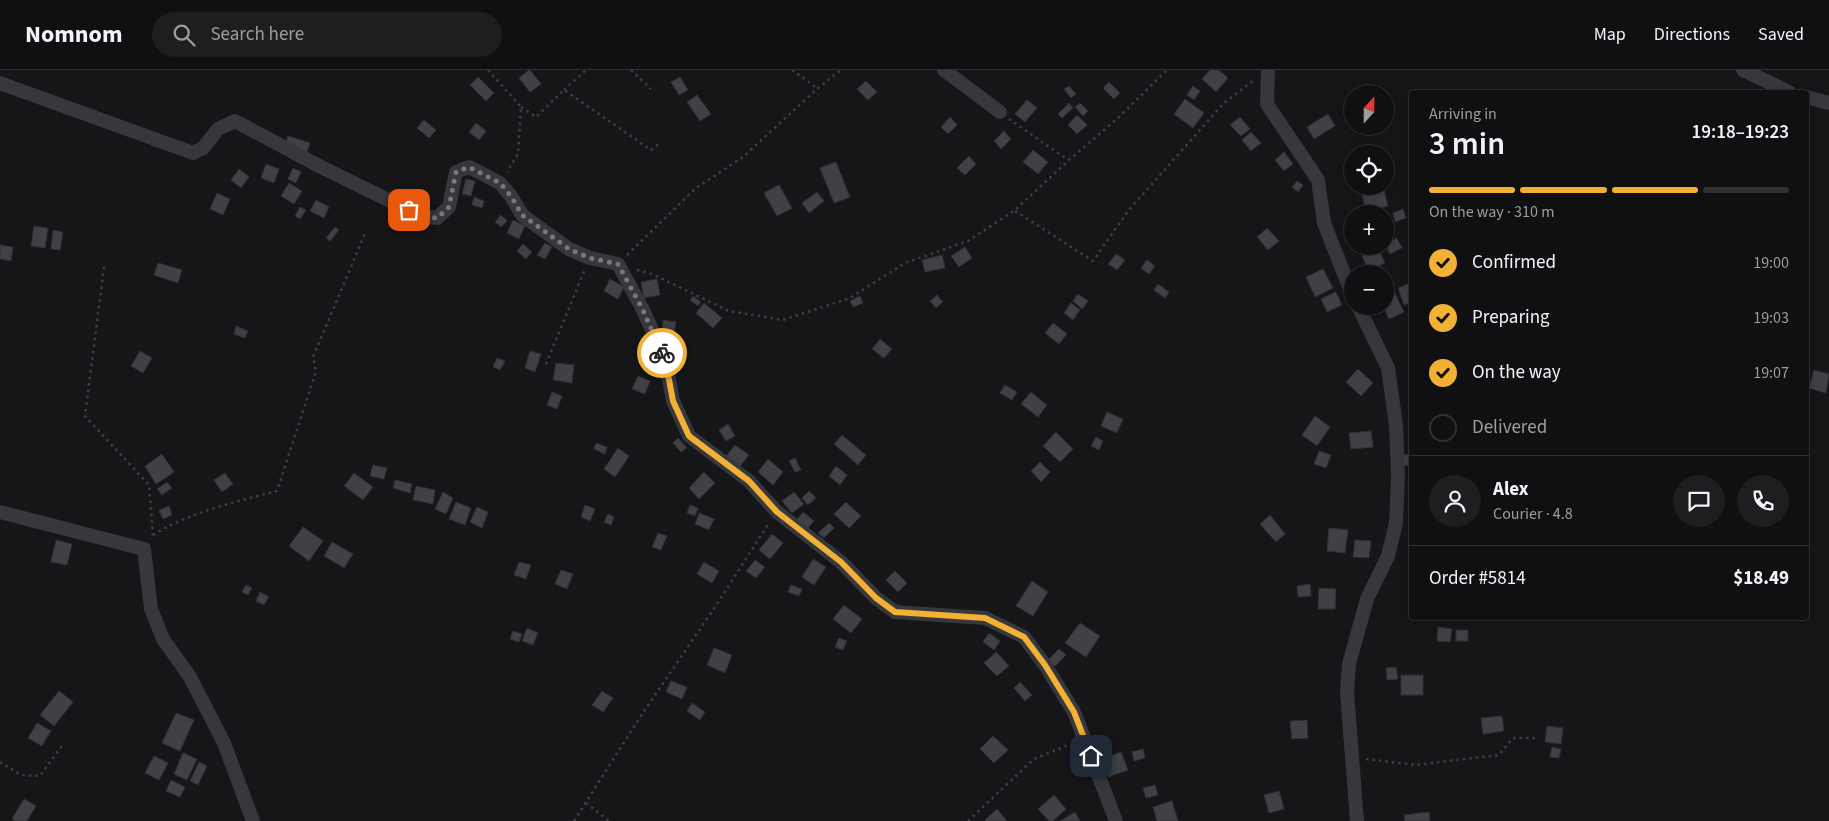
<!DOCTYPE html>
<html lang="en">
<head>
<meta charset="utf-8">
<style>
	body { margin:0; font-family:"Source Sans 3",sans-serif; background:#1e1e20; color:#f1f3f6; height:100vh; display:flex; flex-direction:column; font-size:19px; white-space:nowrap }
	* { box-sizing:border-box; margin:0 }
	p { font-size:16px; color:#9c9d9f }
	.icon { flex:none; width:28px; height:28px; fill:none; stroke:currentColor; stroke-width:2; stroke-linecap:round; stroke-linejoin:round }
	.map { position:relative; flex:1; overflow:hidden }
	.drawer { position:absolute; left:1409px; top:20px; width:400px; height:530px; display:flex; flex-direction:column; background:#101012; border-radius:5px; box-shadow:0 2px 12px #0003,0 0 0 1px #303032 }
	.drawer>* { flex:none }
	.needle { width:32px; rotate:21deg }
	.controls { position:absolute; left:1344px; top:15px; display:grid; gap:10px }
	.controls a { display:grid; place-items:center; width:50px; height:50px; border-radius:50%; background:#101012; box-shadow:0 2px 12px #0003,0 0 0 1px #303032; font-size:25px }
	.pin { position:absolute; display:grid; place-items:center; width:42px; height:42px; color:#fff; margin:-21px; border-radius:10px; box-shadow:0 2px 8px #0006 }
	.courier { position:absolute; display:grid; place-items:center; width:50px; height:50px; margin:-25px; border:4px solid #f2b134; border-radius:50%; background:#fff; color:#222; box-shadow:0 1px 6px #0007 }
	.headline em { font-style:normal; font-weight:600 }
	.headline div { display:flex; flex-direction:column-reverse }
	.headline { display:flex; align-items:center; justify-content:space-between; height:85px; padding:0 20px }
	h1 { font-size:32px; font-weight:600; line-height:38px }
	.bar { display:grid; grid-template-columns:repeat(4,1fr); gap:8px 5px; align-content:center; height:60px; padding:0 20px }
	.bar i { height:6px; border-radius:4px; background:#303032 }
	.bar .current { background:#f2b134 }
	.bar p { grid-column:span 4 }
	.line { display:flex; align-items:center; gap:12px; padding:0 20px; border-top:1px solid #303032 }
	.line div { flex:1 }
	.round { display:grid; place-items:center; flex:none; width:52px; height:52px; border-radius:26px; background:#1e1e20 }
	ol { padding:0 20px; list-style:none }
	li { display:flex; align-items:center; gap:15px; height:55px }
	li p { margin-inline-start:auto }
	li .icon { padding:5px; border-radius:50%; background:#f2b134; color:#111; stroke-width:4 }
	li:last-child { color:#9c9d9f }
	li i { width:28px; height:28px; border:2px solid #303032; border-radius:50% }
	header { display:flex; align-items:center; gap:30px; box-sizing:border-box; height:70px; padding:0 25px; background:#101012; border-bottom:1px solid #303032 }
	header strong { font-size:24px }
	nav { display:flex; gap:28px; margin-inline-start:auto; font-size:18px }
	.search { width:350px; height:45px; background:#1e1e20; display:flex; align-items:center; gap:12px; box-sizing:border-box; padding:0 18px; border-radius:28px; color:#9c9d9f; font-size:19px }
	.map>svg:first-child { display:block }
	.building { fill:#404145; stroke:#303034 }
	.lines { fill:none; stroke-linecap:round; stroke-linejoin:round }
	.path { stroke:#3d3f44; stroke-width:2.5; stroke-dasharray:2.5 4; stroke-linecap:butt }
	.street { stroke:#37383d; stroke-width:14 }
	.done { stroke:#757880; stroke-width:5; stroke-dasharray:0 9 }
	.route { stroke:#f2b134; stroke-width:6 }
</style>
</head>
<body>
<header>
<strong>Nomnom</strong>
<div class="search"><svg class="icon" aria-label="search" viewBox="0 0 24 24"><circle cx="10" cy="10" r="6"/><path d="M15 15l6 6"/></svg>Search here</div>
<nav><a>Map</a><a>Directions</a><a>Saved</a></nav>
</header>
<div class="map">
<svg width="1829" height="751" viewBox="0 0 1829 751">
	<rect width="100%" height="100%" fill="#161618"/>
	<!-- building -->
	<g class="building">
		<polygon points="529,0 530,0 541,14 530,22 519,8"/>
		<polygon points="1210,0 1219,0 1228,8 1216,22 1202,9"/>
		<polygon points="478,7 494,23 486,31 470,15"/>
		<polygon points="680,7 688,20 679,25 671,12"/>
		<polygon points="866,11 877,22 868,30 857,19"/>
		<polygon points="1109,12 1120,23 1114,29 1103,18"/>
		<polygon points="1069,16 1076,24 1071,28 1064,19"/>
		<polygon points="1193,16 1200,21 1194,30 1187,25"/>
		<polygon points="697,25 711,44 700,51 687,32"/>
		<polygon points="1185,29 1204,43 1193,58 1174,44"/>
		<polygon points="1027,30 1037,38 1025,52 1015,44"/>
		<polygon points="1069,33 1073,38 1062,48 1058,44"/>
		<polygon points="1080,33 1088,41 1083,46 1075,37"/>
		<polygon points="1328,44 1335,56 1314,69 1307,57"/>
		<polygon points="1077,45 1087,55 1077,64 1068,55"/>
		<polygon points="950,47 957,55 948,64 941,57"/>
		<polygon points="1240,47 1250,59 1241,66 1230,55"/>
		<polygon points="424,50 436,60 429,68 417,58"/>
		<polygon points="476,53 486,61 479,70 469,62"/>
		<polygon points="1004,61 1011,69 1001,79 994,71"/>
		<polygon points="1251,62 1261,73 1251,81 1242,70"/>
		<polygon points="288,66 310,73 306,85 284,77"/>
		<polygon points="1033,80 1048,92 1038,104 1023,92"/>
		<polygon points="1284,82 1293,94 1284,101 1275,90"/>
		<polygon points="969,86 976,94 965,105 957,98"/>
		<polygon points="836,92 850,127 834,133 820,98"/>
		<polygon points="266,94 279,99 274,113 261,108"/>
		<polygon points="293,98 301,102 296,113 288,109"/>
		<polygon points="239,99 249,107 241,118 231,110"/>
		<polygon points="466,109 475,111 471,126 462,124"/>
		<polygon points="1297,111 1303,115 1298,122 1292,117"/>
		<polygon points="289,113 302,121 294,134 281,126"/>
		<polygon points="779,115 792,138 777,146 764,123"/>
		<polygon points="1379,116 1383,116 1388,136 1366,141 1361,120"/>
		<polygon points="817,122 824,131 809,143 802,133"/>
		<polygon points="217,123 230,129 223,145 210,139"/>
		<polygon points="474,127 484,131 482,138 472,135"/>
		<polygon points="316,130 329,137 324,148 310,141"/>
		<polygon points="300,137 306,140 300,149 295,146"/>
		<polygon points="1403,139 1406,148 1395,152 1393,143"/>
		<polygon points="501,145 507,151 501,157 495,152"/>
		<polygon points="513,150 525,156 519,169 507,163"/>
		<polygon points="34,156 48,158 45,178 31,176"/>
		<polygon points="335,157 339,160 330,171 326,168"/>
		<polygon points="1267,158 1279,171 1268,180 1257,167"/>
		<polygon points="53,160 63,162 60,180 51,179"/>
		<polygon points="1397,168 1402,178 1390,184 1385,174"/>
		<polygon points="545,173 552,177 545,189 537,185"/>
		<polygon points="523,174 532,182 526,189 517,181"/>
		<polygon points="0,175 13,177 11,191 0,189"/>
		<polygon points="965,177 972,188 959,197 951,186"/>
		<polygon points="1378,178 1385,193 1369,201 1362,186"/>
		<polygon points="1116,184 1125,190 1117,200 1108,194"/>
		<polygon points="942,185 945,198 925,202 922,190"/>
		<polygon points="1147,190 1155,196 1149,204 1141,198"/>
		<polygon points="158,193 182,200 178,213 154,205"/>
		<polygon points="1323,199 1333,218 1315,227 1306,207"/>
		<polygon points="610,209 624,217 618,229 604,221"/>
		<polygon points="657,209 660,225 644,228 641,212"/>
		<polygon points="1390,213 1404,242 1389,249 1383,236 1385,236 1385,215"/>
		<polygon points="1411,213 1411,232 1404,235 1398,218"/>
		<polygon points="1158,214 1169,222 1165,228 1154,220"/>
		<polygon points="1336,222 1342,235 1327,242 1321,229"/>
		<polygon points="1078,224 1088,231 1082,239 1073,231"/>
		<polygon points="937,225 943,232 936,238 930,231"/>
		<polygon points="693,226 701,232 698,236 690,230"/>
		<polygon points="860,226 863,233 853,237 850,231"/>
		<polygon points="704,233 722,248 713,258 696,243"/>
		<polygon points="1071,233 1080,240 1073,250 1064,243"/>
		<polygon points="663,250 676,252 674,265 662,263"/>
		<polygon points="1053,253 1067,264 1059,274 1045,263"/>
		<polygon points="236,256 248,261 245,268 234,264"/>
		<polygon points="880,269 892,279 884,288 872,279"/>
		<polygon points="140,281 152,288 143,303 131,296"/>
		<polygon points="530,281 541,284 535,302 525,298"/>
		<polygon points="497,288 505,291 500,300 493,297"/>
		<polygon points="556,293 574,295 572,313 553,310"/>
		<polygon points="1358,299 1373,313 1361,326 1346,312"/>
		<polygon points="1814,300 1829,304 1826,323 1809,318"/>
		<polygon points="638,306 650,311 645,324 632,319"/>
		<polygon points="1005,315 1017,322 1012,330 1000,323"/>
		<polygon points="552,322 562,326 557,339 547,335"/>
		<polygon points="1031,322 1047,335 1038,347 1021,334"/>
		<polygon points="1107,342 1123,349 1117,363 1101,356"/>
		<polygon points="1315,346 1330,357 1317,376 1302,365"/>
		<polygon points="728,354 735,366 726,371 719,360"/>
		<polygon points="1371,361 1373,377 1351,379 1349,363"/>
		<polygon points="1056,362 1073,379 1060,392 1043,376"/>
		<polygon points="842,365 866,385 858,395 834,374"/>
		<polygon points="1096,367 1103,371 1099,380 1091,376"/>
		<polygon points="678,368 687,378 681,382 673,373"/>
		<polygon points="596,373 607,377 605,384 594,379"/>
		<polygon points="735,375 749,385 738,399 724,389"/>
		<polygon points="618,378 629,386 615,407 604,399"/>
		<polygon points="1319,381 1331,385 1326,398 1314,394"/>
		<polygon points="162,384 174,402 156,414 145,396"/>
		<polygon points="1411,384 1411,395 1402,396 1401,385"/>
		<polygon points="795,388 801,400 795,402 789,391"/>
		<polygon points="768,389 783,402 773,415 758,402"/>
		<polygon points="1040,392 1050,402 1041,412 1031,401"/>
		<polygon points="373,395 387,398 384,409 370,406"/>
		<polygon points="836,396 847,405 840,415 829,406"/>
		<polygon points="704,402 715,413 699,429 689,418"/>
		<polygon points="225,403 233,414 222,422 214,410"/>
		<polygon points="354,403 373,417 363,430 344,416"/>
		<polygon points="395,410 412,414 410,423 393,418"/>
		<polygon points="167,412 172,418 162,425 157,419"/>
		<polygon points="416,416 435,420 433,434 413,430"/>
		<polygon points="809,421 816,428 808,435 802,428"/>
		<polygon points="443,422 453,428 446,444 435,439"/>
		<polygon points="794,422 804,434 792,443 782,431"/>
		<polygon points="456,432 471,438 465,455 449,449"/>
		<polygon points="846,432 861,446 849,458 834,444"/>
		<polygon points="585,435 595,439 590,451 581,447"/>
		<polygon points="690,435 698,438 695,446 687,443"/>
		<polygon points="169,436 172,445 163,449 159,440"/>
		<polygon points="477,437 488,442 482,458 470,452"/>
		<polygon points="803,442 814,451 805,461 795,452"/>
		<polygon points="699,443 714,449 709,460 695,454"/>
		<polygon points="608,444 614,447 611,455 604,452"/>
		<polygon points="1270,445 1285,464 1276,472 1260,454"/>
		<polygon points="829,453 834,458 824,468 818,463"/>
		<polygon points="303,457 323,471 309,491 289,476"/>
		<polygon points="1329,458 1348,460 1345,483 1327,481"/>
		<polygon points="658,463 667,466 661,480 652,477"/>
		<polygon points="772,464 783,473 770,489 759,480"/>
		<polygon points="56,470 72,474 67,495 51,492"/>
		<polygon points="1355,470 1371,471 1369,488 1353,487"/>
		<polygon points="332,472 353,484 344,498 324,486"/>
		<polygon points="813,489 826,497 814,515 802,507"/>
		<polygon points="755,490 765,497 756,508 746,501"/>
		<polygon points="519,492 531,495 526,509 514,505"/>
		<polygon points="704,492 719,501 712,513 697,504"/>
		<polygon points="561,500 573,504 567,519 555,514"/>
		<polygon points="895,501 907,513 898,522 886,510"/>
		<polygon points="1032,511 1048,522 1033,546 1016,536"/>
		<polygon points="1310,514 1311,526 1298,527 1297,516"/>
		<polygon points="246,515 252,518 248,525 242,522"/>
		<polygon points="791,515 802,519 799,526 788,522"/>
		<polygon points="1319,518 1336,519 1335,539 1318,539"/>
		<polygon points="260,522 269,527 264,535 256,531"/>
		<polygon points="844,535 862,549 851,563 833,549"/>
		<polygon points="1080,553 1100,566 1086,587 1065,573"/>
		<polygon points="1438,557 1452,559 1450,572 1437,571"/>
		<polygon points="527,558 538,563 533,575 522,571"/>
		<rect x="1456" y="560" width="12" height="11"/>
		<polygon points="513,561 522,564 519,572 510,569"/>
		<polygon points="989,563 1000,571 994,580 983,572"/>
		<polygon points="839,568 847,571 843,580 835,577"/>
		<polygon points="714,578 732,585 725,603 707,595"/>
		<polygon points="1059,579 1066,585 1055,596 1048,590"/>
		<polygon points="996,582 1009,596 997,606 984,593"/>
		<polygon points="1396,597 1398,609 1387,610 1386,598"/>
		<rect x="1401" y="605" width="22" height="20"/>
		<polygon points="671,611 687,617 682,629 666,622"/>
		<polygon points="1020,612 1032,625 1025,631 1014,618"/>
		<polygon points="59,621 73,632 54,656 40,645"/>
		<polygon points="602,621 613,628 603,642 592,635"/>
		<polygon points="692,633 705,642 700,650 687,641"/>
		<polygon points="176,643 194,650 180,681 162,673"/>
		<polygon points="1502,646 1504,661 1483,664 1481,648"/>
		<polygon points="1307,650 1308,668 1292,669 1290,651"/>
		<polygon points="37,653 51,661 42,676 28,668"/>
		<polygon points="1547,656 1563,658 1561,674 1545,672"/>
		<polygon points="993,666 1008,680 994,693 980,679"/>
		<polygon points="1552,677 1561,679 1559,688 1550,687"/>
		<polygon points="1143,679 1145,688 1134,691 1132,682"/>
		<polygon points="1121,682 1128,700 1108,707 1101,689"/>
		<polygon points="183,683 197,689 187,710 174,704"/>
		<polygon points="154,686 168,693 159,710 145,703"/>
		<polygon points="199,692 207,696 198,715 190,711"/>
		<polygon points="171,710 185,717 180,727 166,721"/>
		<polygon points="1155,715 1158,725 1146,728 1143,718"/>
		<polygon points="1279,721 1284,739 1269,743 1264,725"/>
		<polygon points="1054,725 1066,739 1053,751 1049,751 1038,739"/>
		<polygon points="24,729 36,736 27,751 15,751 12,749"/>
		<polygon points="1172,731 1178,751 1157,751 1153,737"/>
		<polygon points="997,739 1007,751 986,751 985,750"/>
		<polygon points="1075,742 1080,751 1060,751"/>
		<polygon points="1429,742 1430,751 1405,751 1404,745"/>
	</g>
	<g class="lines">
		<!-- path -->
		<g class="path">
			<polyline points="488,0 521,37 518,84 507,102"/>
			<polyline points="631,0 651,19"/>
			<polyline points="792,0 817,18"/>
			<polyline points="564,20 586,0"/>
			<polyline points="521,37 536,47 564,20 651,80 661,72"/>
			<polyline points="1009,49 1068,90"/>
			<polyline points="1015,141 1093,191 1128,141 1223,34 1255,9"/>
			<polyline points="627,185 696,118 743,87 817,19 841,0"/>
			<polyline points="104,197 85,346 149,415 153,465 150,469"/>
			<polyline points="637,200 652,204 729,241 783,250 850,228 905,193 968,171 1015,140 1069,90 1118,48 1167,0"/>
			<polyline points="546,294 585,199"/>
			<path d="M 153,465 C 190,442 235,432 277,421 L 316,301 L 313,287 L 366,161"/>
			<polyline points="1366,689 1415,695 1499,685 1513,668 1539,668"/>
			<polyline points="0,692 21,705 40,706 62,676"/>
			<polyline points="586,733 609,751"/>
			<polyline points="574,751 642,644 715,537 769,453"/>
			<polyline points="968,751 1034,689 1073,673"/>
		</g>
		<!-- street -->
		<g class="street">
			<polyline points="944,0 1000,42"/>
			<polyline points="1268,0 1267,34 1318,110 1324,153 1352,224"/>
			<polyline points="1743,0 1789,22"/>
			<polyline points="0,13 193,83 203,78 218,59 235,51 321,97 421,146 437,148 449,137 456,102 469,97 500,113 511,126 522,145 569,179 590,188 618,194 642,238 665,288 673,331 689,366 749,411 777,442 841,492 876,528 895,542 985,548 1024,567 1045,595 1074,642 1116,751"/>
			<polyline points="1806,27 1829,33"/>
			<polyline points="0,442 144,479 151,539 163,569 190,607 224,673 253,751"/>
			<polyline points="1357,751 1347,622 1349,594 1367,529 1388,486 1396,453 1398,406 1396,355 1388,298 1358,236"/>
		</g>
	</g>
	<g class="lines">
		<!-- done -->
		<polyline class="done" points="409,140 421,146 437,148 449,137 456,102 469,97 500,113 511,126 522,145 569,179 590,188 618,194 642,238 662,283"/>
		<!-- route -->
		<polyline class="route" points="662,283 665,288 673,331 689,366 749,411 777,442 841,492 876,528 895,542 985,548 1024,567 1045,595 1074,642 1091,686"/>
	</g>
</svg>
<div class="controls">
<a><svg class="needle" viewBox="-14 -14 28 28"><path d="M0-13l5 13h-10z" fill="#e53935"/><path d="M0 13l5-13h-10z" fill="#9c9d9f"/></svg></a>
<a><svg class="icon" aria-label="locate" viewBox="0 0 24 24"><circle cx="12" cy="12" r="6"/><path d="M12 2v4M12 18v4M2 12h4M18 12h4"/></svg></a>
<a>+</a>
<a>−</a>
</div>
<div class="pin" style="left:409px;top:140px;background:#ea580c"><svg class="icon" aria-label="bag" viewBox="0 0 24 24"><path d="M5 8h14l-1 12H6zM9 8a3 3 0 0 1 6 0"/></svg></div>
<div class="pin" style="left:1091px;top:686px;background:#1f2937"><svg class="icon" aria-label="home" viewBox="0 0 24 24"><path d="M3 11l9-7 9 7M6 9v11h12V9"/></svg></div>
<div class="courier" style="left:662px;top:283px"><svg class="icon" aria-label="bike" viewBox="0 0 24 24"><circle cx="6" cy="16" r="4"/><circle cx="18" cy="16" r="4"/><path d="M6 16l4-8h5l3 8M10 8l3 8H6M13 5h3"/></svg></div>
<section class="drawer">
<div class="headline"><div><h1>3 min</h1><p>Arriving in</p></div><em>19:18–19:23</em></div>
<div class="bar"><i class="current"></i><i class="current"></i><i class="current"></i><i></i><p>On the way · 310 m</p></div>
<ol>
<li><svg class="icon" aria-label="check" viewBox="0 0 24 24"><path d="M5 12l5 5 9-10"/></svg>Confirmed<p>19:00</p></li>
<li><svg class="icon" aria-label="check" viewBox="0 0 24 24"><path d="M5 12l5 5 9-10"/></svg>Preparing<p>19:03</p></li>
<li><svg class="icon" aria-label="check" viewBox="0 0 24 24"><path d="M5 12l5 5 9-10"/></svg>On the way<p>19:07</p></li>
<li><i></i>Delivered</li>
</ol>
<div class="line" style="height:90px"><a class="round"><svg class="icon" aria-label="person" viewBox="0 0 24 24"><circle cx="12" cy="8" r="4"/><path d="M4 21q1-7 8-7t8 7"/></svg></a><div><b>Alex</b><p>Courier · 4.8</p></div><a class="round"><svg class="icon" aria-label="chat" viewBox="0 0 24 24"><path d="M4 5h16v11H9l-5 4z"/></svg></a><a class="round"><svg class="icon" aria-label="phone" viewBox="0 0 24 24"><path d="M5 4h4l2 5-3 2q2 4 5 5l2-3 5 2v4C11 20 4 13 5 4z"/></svg></a></div>
<div class="line" style="height:65px"><div>Order #5814</div><b>$18.49</b></div>
</section>
</div>
</body>
</html>
